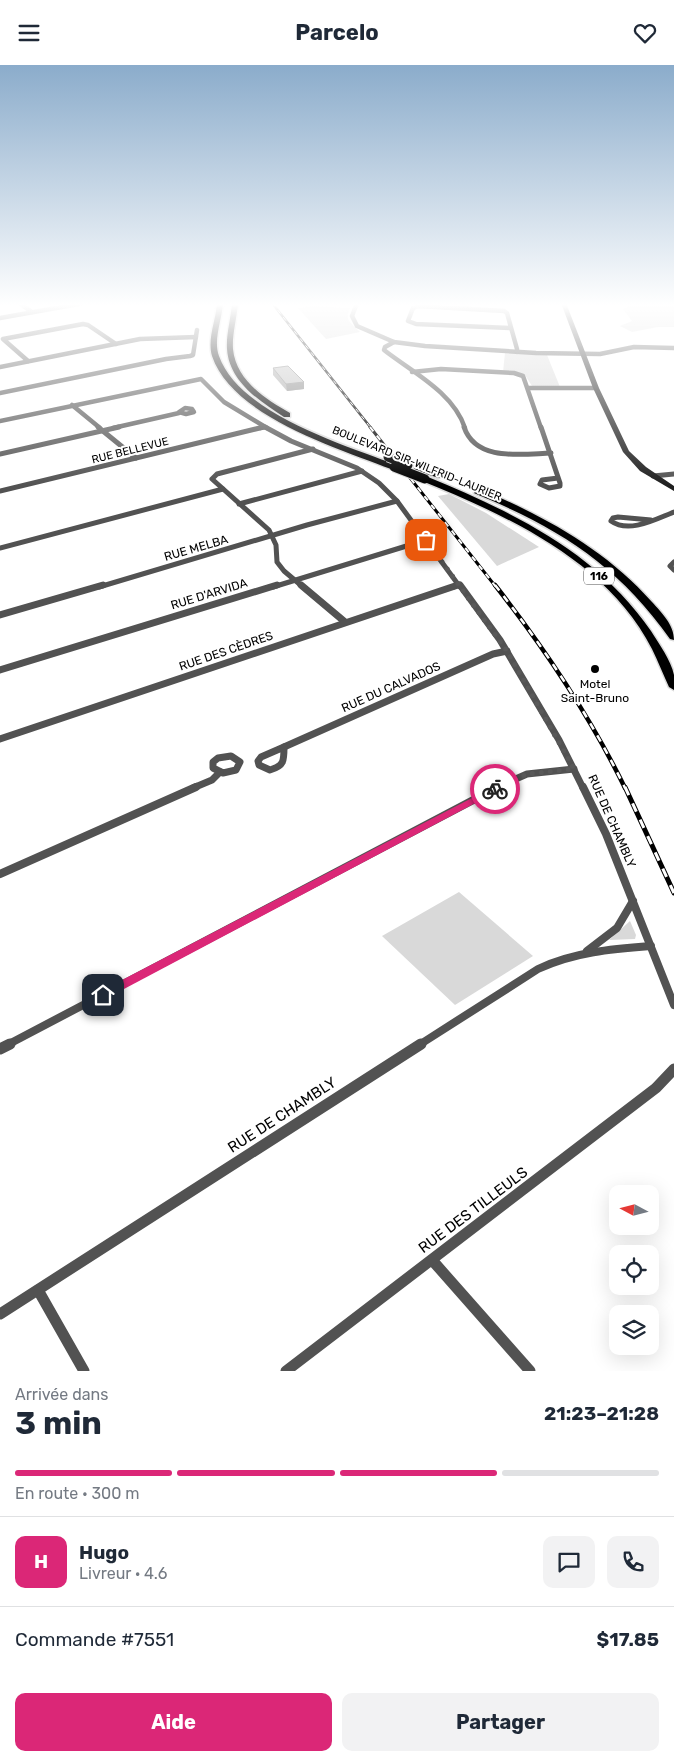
<!DOCTYPE html>
<html lang="fr">
<head>
<meta charset="utf-8">
<style>
	body { margin:0; font-family:Rubik,sans-serif; background:#f2f2f3; color:#1f2937; height:100vh; display:flex; flex-direction:column; font-size:19px; white-space:nowrap }
	* { box-sizing:border-box; margin:0 }
	p { font-size:16px; color:#747a83 }
	.icon { flex:none; width:28px; height:28px; fill:none; stroke:currentColor; stroke-width:2; stroke-linecap:round; stroke-linejoin:round }
	.map { position:relative; height:1306px; overflow:hidden }
	.sheet { display:flex; flex-direction:column; background:#fff; flex:1 }
	.sheet>* { flex:none }
	.needle { width:32px; rotate:277deg }
	.fabs { position:absolute; left:609px; top:1120px; display:grid; gap:10px }
	.fabs a { display:grid; place-items:center; width:50px; height:50px; border-radius:10px; background:#fff; box-shadow:0 5px 20px #0002; font-size:25px }
	.pin { position:absolute; display:grid; place-items:center; width:42px; height:42px; color:#fff; margin:-21px; border-radius:10px; box-shadow:0 2px 8px #0006 }
	.courier { position:absolute; display:grid; place-items:center; width:50px; height:50px; margin:-25px; border:4px solid #db2777; border-radius:50%; background:#fff; color:#222; box-shadow:0 1px 6px #0007 }
	.head em { font-style:normal; font-weight:700 }
	.head div { display:flex; flex-direction:column-reverse }
	.head { display:flex; align-items:center; justify-content:space-between; height:85px; padding:0 15px }
	h1 { font-size:32px; font-weight:700; line-height:38px }
	.bar { display:grid; grid-template-columns:repeat(4,1fr); gap:8px 5px; align-content:center; height:60px; padding:0 15px }
	.bar i { height:6px; border-radius:4px; background:#e0e1e3 }
	.bar .on { background:#db2777 }
	.bar p { grid-column:span 4 }
	.line { display:flex; align-items:center; gap:12px; padding:0 15px; border-top:1px solid #e0e1e3 }
	.line div { flex:1 }
	.round { display:grid; place-items:center; flex:none; width:52px; height:52px; border-radius:10px; background:#f2f2f3 }
	.action { display:flex; gap:10px; margin-top:auto; padding:10px 15px }
	.action a { flex:1; height:58px; border-radius:10px; background:#db2777; color:#fff; font-size:20px; font-weight:700; line-height:58px; text-align:center }
	.action a+a { background:#f2f2f3; color:#1f2937 }
	header { display:flex; justify-content:space-between; align-items:center; height:65px; padding:0 15px; background:#fff; font-size:22px; font-weight:700 }
	.map>svg:first-child { display:block }
	.green { fill:#d9d9d9 }
	.lines { fill:none; stroke-linecap:round; stroke-linejoin:round }
	.primary-casing { stroke:#dbdbdb; stroke-width:3 }
	.street-far4 { stroke:#525252; stroke-width:4.5 }
	.street-far3 { stroke:#525252; stroke-width:5 }
	.street-far2 { stroke:#525252; stroke-width:7 }
	.street-far1 { stroke:#525252; stroke-width:8 }
	.street { stroke:#525252; stroke-width:11 }
	.secondary { fill:#1f1f1f; fill-rule:evenodd }
	.primary { fill:#000; fill-rule:evenodd }
	.rail-far3-casing { stroke:#000; stroke-width:2.5 }
	.rail-far2-casing { stroke:#000; stroke-width:3 }
	.rail-far1-casing { stroke:#000; stroke-width:4.5 }
	.rail-casing { stroke:#000; stroke-width:5 }
	.rail-far3 { stroke:#fff; stroke-width:1; stroke-dasharray:4.5; stroke-linecap:butt }
	.rail-far2 { stroke:#fff; stroke-width:2; stroke-dasharray:5.5; stroke-linecap:butt }
	.rail-far1 { stroke:#fff; stroke-width:2.5; stroke-dasharray:7; stroke-linecap:butt }
	.rail { stroke:#fff; stroke-width:3; stroke-dasharray:9; stroke-linecap:butt }
	.primary-bridge-casing { stroke:#dbdbdb; stroke-width:11; stroke-linecap:butt }
	.primary-bridge { stroke:#000; stroke-width:9 }
	.wall { fill:#a7a7a7 }
	.shaded-wall { fill:#888 }
	.building { fill:#c2c2c2; stroke:#888 }
	.route { fill:#db2777 }
	.done { stroke:#595959; stroke-width:5; stroke-dasharray:0 9 }
	.poi-dot { fill:#000; stroke:#fff; stroke-width:2 }
	.labels { text-anchor:middle; stroke-width:4; stroke-linejoin:round; paint-order:stroke }
	.far-street-label { font-size:11px; fill:#000; stroke:#fff }
	.shield { fill:#fff; stroke:#4c4c4c; stroke-width:1 }
	.shield-label { font-size:11px; font-weight:bold; fill:#000 }
	.street-label { font-size:12px; fill:#000; stroke:#fff }
	.poi-label { font-size:12px; fill:#000; stroke:#fff }
	.near-street-label { font-size:15px; fill:#000; stroke:#fff }
</style>
</head>
<body>
<header><svg class="icon" aria-label="menu" viewBox="0 0 24 24"><path d="M4 6h16M4 12h16M4 18h16"/></svg>Parcelo<svg class="icon" aria-label="heart" viewBox="0 0 24 24"><path d="M12 20l-8-8c-3-5 5-10 8-4 3-6 11-1 8 4z"/></svg></header>
<div class="map">
<svg width="674" height="1306" viewBox="0 0 674 1306">
	<rect width="100%" height="100%" fill="#fff"/>
	<!-- green -->
	<g class="green">
		<polygon points="630,238 674,238 674,262 658,262 632,267 620,261 632,256 623,244 630,241"/>
		<path d="M 313,241 L 350,243 C 343,256 353,259 360,267 L 326,274 L 298,243 Z"/>
		<polygon points="505,288 547,290 560,322 532,321 525,310 503,307"/>
		<polygon points="449,429 486,448 539,482 497,501 438,431"/>
		<polygon points="459,827 533,891 455,940 382,871"/>
		<polygon points="630,856 636,870 635,874 609,875"/>
	</g>
	<g class="lines">
		<!-- primary casing -->
		<g class="primary-casing">
			<g id="primary">
				<path d="M 217,238 L 223,238 C 222,255 213,275 219,291 C 239,348 344,380 397,400 L 397,404 L 391,404 C 337,383 232,351 212,291 C 207,274 216,255 217,238 Z"/>
				<path d="M 232,238 L 238,238 C 237,253 232,269 233,284 C 236,315 265,334 290,348 L 290,352 L 284,352 C 259,336 229,316 227,284 C 226,269 231,253 232,238 Z"/>
				<polygon points="414,401 420,401 443,411 439,413 414,405"/>
				<path d="M 422,412 L 428,412 C 513,447 598,488 651,566 C 659,579 671,595 674,610 C 674,615 674,621 674,625 L 669,622 C 663,609 658,596 652,584 C 607,496 508,451 422,416 Z"/>
				<path d="M 474,424 L 480,424 C 544,451 605,484 652,537 C 662,548 674,560 674,575 L 670,574 C 617,499 558,463 474,428 Z"/>
			</g>
		</g>
		<!-- street-far4 -->
		<g class="street-far4">
			<polyline points="19,238 32,247"/>
			<polyline points="357,238 352,251 357,261 394,277 425,281 536,288 600,289 634,282 674,283"/>
			<polyline points="0,253 84,238"/>
			<polyline points="511,263 416,259 408,256 413,243 418,241 504,246 507,248 517,284 517,287"/>
			<path d="M 394,277 L 385,282 L 384,285 C 412,307 453,327 465,363"/>
			<polyline points="28,296 3,274 83,259 88,260 116,279"/>
			<polyline points="0,302 140,274 196,272"/>
			<polyline points="412,307 441,304 514,308 523,311 541,363"/>
			<polyline points="528,323 596,323"/>
			<polyline points="0,328 166,294 190,291 193,290 197,265"/>
			<polyline points="72,340 100,363"/>
			<polygon points="185,343 192,344 194,347 186,349 179,347"/>
			<polyline points="0,356 201,314 224,337 267,363"/>
			<polyline points="113,363 179,348"/>
			<polyline points="260,363 264,362"/>
		</g>
		<!-- street-far3 -->
		<g class="street-far3">
			<polyline points="98,362 136,393"/>
			<polyline points="265,362 291,376 357,403 379,418 397,436 460,522"/>
			<path d="M 464,362 C 476,397 521,389 551,388"/>
			<polyline points="541,362 560,418 560,421 549,423 540,419 542,415 558,413"/>
			<polyline points="0,389 119,362"/>
			<polyline points="653,411 674,409"/>
			<polyline points="0,426 264,362"/>
			<polyline points="239,439 362,406"/>
			<path d="M 651,455 L 618,452 L 613,453 L 611,456 C 629,469 656,454 674,447"/>
			<polyline points="0,483 223,424"/>
			<polyline points="674,497 670,501 674,505"/>
			<polyline points="99,522 307,460 397,436"/>
			<polyline points="273,522 426,475"/>
			<polyline points="303,522 284,506 277,497 276,480 269,465 212,414 217,409 313,384"/>
			<polyline points="454,522 459,520"/>
		</g>
		<!-- street-far2 -->
		<g class="street-far2">
			<polyline points="301,520 345,557"/>
			<polyline points="460,520 500,575 559,675 583,723"/>
			<polyline points="0,550 103,520"/>
			<polyline points="0,605 277,520"/>
			<polyline points="0,674 458,520"/>
			<polyline points="284,682 493,589 507,586"/>
			<path d="M 284,682 C 284,696 284,701 270,705 L 259,700 L 258,696 L 261,692 Z"/>
			<polygon points="231,691 240,697 236,705 223,708 213,703 213,697 218,693"/>
			<polyline points="193,723 212,715 220,707"/>
			<polyline points="495,723 527,709 574,704"/>
		</g>
		<!-- street-far1 -->
		<g class="street-far1">
			<polyline points="583,722 606,769 674,940"/>
			<polyline points="0,809 196,722"/>
			<polyline points="587,886 617,863 633,836"/>
			<polyline points="7,980 498,722"/>
			<path d="M 419,980 L 538,904 C 574,887 612,884 651,881"/>
		</g>
		<!-- street -->
		<g class="street">
			<polyline points="0,984 10,979"/>
			<polyline points="432,1195 530,1306"/>
			<polyline points="38,1225 84,1306"/>
			<polyline points="0,1249 421,979"/>
			<polyline points="286,1306 656,1023 674,1004"/>
		</g>
		<!-- secondary -->
		<polygon class="secondary" points="561,238 566,238 599,323 629,386 646,402 674,421 674,426 640,406 623,387 593,323"/>
		<!-- primary -->
		<use href="#primary" class="primary"/>
		<!-- rail-far3 casing -->
		<g class="rail-far3-casing">
			<polyline id="rail-far3" points="272,238 371,363"/>
		</g>
		<!-- rail-far2 casing -->
		<g class="rail-far2-casing">
			<polyline id="rail-far2" points="370,362 496,522"/>
		</g>
		<!-- rail-far1 casing -->
		<g class="rail-far1-casing">
			<path id="rail-far1" d="M 495,520 C 545,584 590,651 625,723"/>
		</g>
		<!-- rail casing -->
		<g class="rail-casing">
			<polyline id="rail" points="625,722 674,828"/>
		</g>
		<!-- rail-far3 -->
		<use href="#rail-far3" class="rail-far3"/>
		<!-- rail-far2 -->
		<use href="#rail-far2" class="rail-far2"/>
		<!-- rail-far1 -->
		<use href="#rail-far1" class="rail-far1"/>
		<!-- rail -->
		<use href="#rail" class="rail"/>
		<!-- primary-bridge casing -->
		<g class="primary-bridge-casing">
			<g id="primary-bridge">
				<polyline points="388,392 408,400"/>
				<polyline points="394,402 425,414"/>
			</g>
		</g>
		<!-- primary-bridge -->
		<use href="#primary-bridge" class="primary-bridge"/>
	</g>
	<!-- wall -->
	<polygon class="wall" points="273,303 304,317 304,324 287,326 273,310"/>
	<!-- shaded-wall -->
	<polygon class="shaded-wall" points="304,317 304,324 287,326 286,319"/>
	<!-- building -->
	<polygon class="building" points="288,301 304,317 286,319 273,303"/>
	<!-- sky -->
	<linearGradient id="sky" x2="0" y2="1"><stop stop-color="#8baccb"/><stop offset="0.57" stop-color="#fff"/><stop offset="1" stop-color="#fff" stop-opacity="0"/></linearGradient>
	<rect width="674" height="421" fill="url(#sky)"/>
	<!-- route -->
	<polygon class="route" points="495,721 500,724 498,726 107,933 99,933 98,930 99,927"/>
	<g class="lines">
		<!-- done -->
		<polyline class="done" points="426,475 507,586 574,704 527,709 495,724"/>
	</g>
	<!-- markers -->
	<circle class="poi-dot" cx="595" cy="604" r="5"/>
	<g class="labels">
		<!-- far-street labels -->
		<g class="far-street-label">
			<text transform="translate(130 385) rotate(-14)" y="4">RUE BELLEVUE</text>
			<text transform="translate(417 398) rotate(22)" y="4">BOULEVARD SIR-WILFRID-LAURIER</text>
		</g>
		<!-- shield labels -->
		<rect class="shield" x="584" y="502.5" width="30" height="17" rx="4"/>
		<g class="shield-label">
			<text x="599" y="515">116</text>
		</g>
		<!-- street labels -->
		<g class="street-label">
			<text transform="translate(196 483) rotate(-16)" y="4">RUE MELBA</text>
			<text transform="translate(209 529) rotate(-17)" y="4">RUE D'ARVIDA</text>
			<text transform="translate(226 586) rotate(-19)" y="4">RUE DES CÈDRES</text>
			<text transform="translate(391 622) rotate(-24)" y="4">RUE DU CALVADOS</text>
			<text transform="translate(612 756) rotate(66)" y="4">RUE DE CHAMBLY</text>
		</g>
		<!-- poi labels -->
		<g class="poi-label">
			<text x="595" y="623">Motel<tspan x="595" dy="14">Saint-Bruno</tspan></text>
		</g>
		<!-- near-street labels -->
		<g class="near-street-label">
			<text transform="translate(282 1050) rotate(-33)" y="5">RUE DE CHAMBLY</text>
			<text transform="translate(473 1145) rotate(-37)" y="5">RUE DES TILLEULS</text>
		</g>
	</g>
</svg>
<div class="fabs">
<a><svg class="needle" viewBox="-14 -14 28 28"><path d="M0-13l5 13h-10z" fill="#e53935"/><path d="M0 13l5-13h-10z" fill="#747a83"/></svg></a>
<a><svg class="icon" aria-label="locate" viewBox="0 0 24 24"><circle cx="12" cy="12" r="6"/><path d="M12 2v4M12 18v4M2 12h4M18 12h4"/></svg></a>
<a><svg class="icon" aria-label="layers" viewBox="0 0 24 24"><path d="M12 4l9 5-9 5-9-5zM3 14l9 5 9-5"/></svg></a>
</div>
<div class="pin" style="left:426px;top:475px;background:#ea580c"><svg class="icon" aria-label="bag" viewBox="0 0 24 24"><path d="M5 8h14l-1 12H6zM9 8a3 3 0 0 1 6 0"/></svg></div>
<div class="pin" style="left:103px;top:930px;background:#1f2937"><svg class="icon" aria-label="home" viewBox="0 0 24 24"><path d="M3 11l9-7 9 7M6 9v11h12V9"/></svg></div>
<div class="courier" style="left:495px;top:724px"><svg class="icon" aria-label="bike" viewBox="0 0 24 24"><circle cx="6" cy="16" r="4"/><circle cx="18" cy="16" r="4"/><path d="M6 16l4-8h5l3 8M10 8l3 8H6M13 5h3"/></svg></div>
</div>
<section class="sheet">
<div class="head"><div><h1>3 min</h1><p>Arrivée dans</p></div><em>21:23–21:28</em></div>
<div class="bar"><i class="on"></i><i class="on"></i><i class="on"></i><i></i><p>En route · 300 m</p></div>
<div class="line" style="height:90px"><b class="round" style="background:#db2777;color:#fff">H</b><div><b>Hugo</b><p>Livreur · 4.6</p></div><a class="round"><svg class="icon" aria-label="chat" viewBox="0 0 24 24"><path d="M4 5h16v11H9l-5 4z"/></svg></a><a class="round"><svg class="icon" aria-label="phone" viewBox="0 0 24 24"><path d="M5 4h4l2 5-3 2q2 4 5 5l2-3 5 2v4C11 20 4 13 5 4z"/></svg></a></div>
<div class="line" style="height:65px"><div>Commande #7551</div><b>$17.85</b></div>
<div class="action"><a>Aide</a><a>Partager</a></div>
</section>
</body>
</html>
